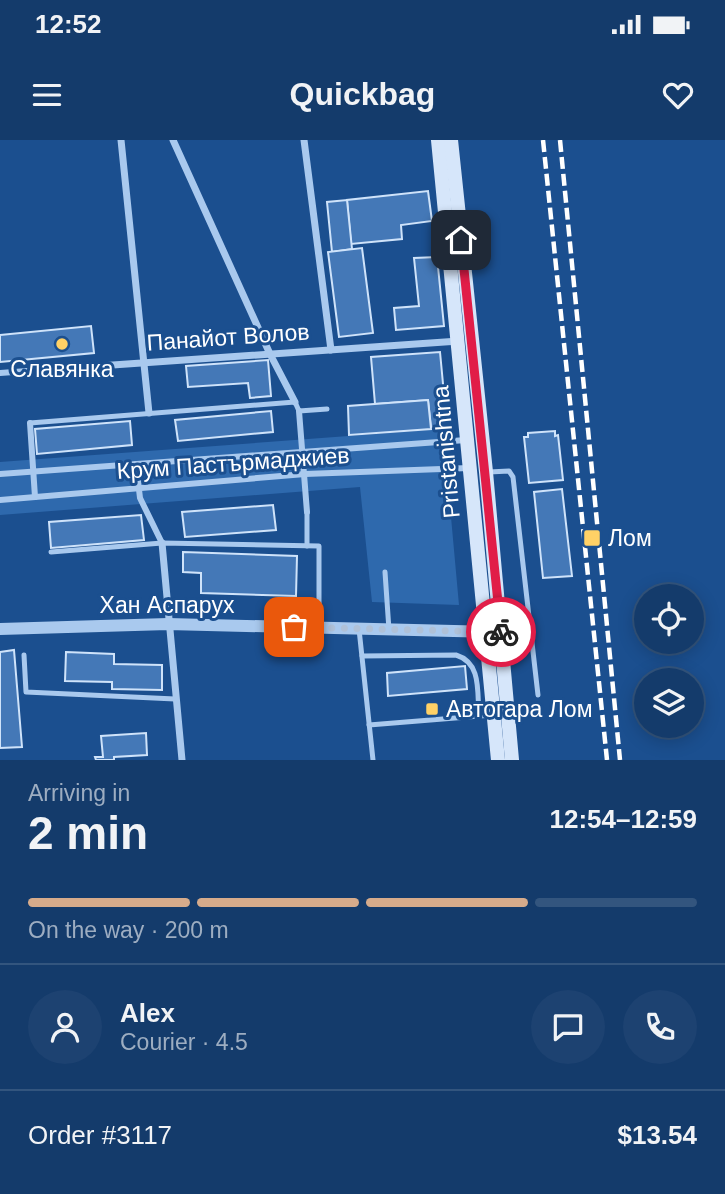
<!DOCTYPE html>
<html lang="en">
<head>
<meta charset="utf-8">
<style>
	body { margin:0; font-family:Helvetica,sans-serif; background:#1d4271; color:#f1f3f6; height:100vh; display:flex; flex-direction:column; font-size:26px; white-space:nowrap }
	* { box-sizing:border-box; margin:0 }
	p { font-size:23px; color:#9dadc1 }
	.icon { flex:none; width:38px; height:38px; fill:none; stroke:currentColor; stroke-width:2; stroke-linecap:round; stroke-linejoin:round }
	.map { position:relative; height:620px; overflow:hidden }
	.side { display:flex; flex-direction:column; background:#143b6b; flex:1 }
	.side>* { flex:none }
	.tools { position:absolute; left:634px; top:444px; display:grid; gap:14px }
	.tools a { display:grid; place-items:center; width:70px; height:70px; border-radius:50%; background:#143b6b; box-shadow:0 4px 18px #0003,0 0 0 2px #33557e; font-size:35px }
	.pin { position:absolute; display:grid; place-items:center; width:60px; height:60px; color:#fff; margin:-30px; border-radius:14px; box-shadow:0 4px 10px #0006 }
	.courier { position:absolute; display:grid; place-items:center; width:70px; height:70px; margin:-35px; border:5px solid #e11d48; border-radius:50%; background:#fff; color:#222; box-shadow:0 2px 9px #0007 }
	.summary em { font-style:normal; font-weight:800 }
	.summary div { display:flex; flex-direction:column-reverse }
	.summary { display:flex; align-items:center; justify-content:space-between; height:119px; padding:0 28px }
	h1 { font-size:46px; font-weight:800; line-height:52px }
	.bar { display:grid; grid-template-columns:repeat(4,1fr); gap:10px 7px; align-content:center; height:84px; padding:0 28px }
	.bar i { height:9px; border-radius:5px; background:#33557e }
	.bar .on { background:#d6ab8b }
	.bar p { grid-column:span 4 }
	.line { display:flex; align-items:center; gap:18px; padding:0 28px; border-top:2px solid #33557e }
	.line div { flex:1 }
	.round { display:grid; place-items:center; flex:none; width:74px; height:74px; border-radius:37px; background:#1d4271 }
	.status { display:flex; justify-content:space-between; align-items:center; height:49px; padding:0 35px; background:#143b6b; direction:ltr }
	.status svg { height:19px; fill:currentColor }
	header { display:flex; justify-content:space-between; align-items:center; height:91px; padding:0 28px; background:#143b6b; font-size:32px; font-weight:800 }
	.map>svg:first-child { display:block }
	.green { fill:#2e69ad }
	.building { fill:#4478b7; stroke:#cfe3fa; stroke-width:2 }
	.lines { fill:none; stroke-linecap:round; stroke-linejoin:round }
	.service { stroke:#a9c9ee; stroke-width:5 }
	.pedestrian { stroke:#a9c9ee; stroke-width:6 }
	.minor { stroke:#a9c9ee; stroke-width:7 }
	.tertiary { stroke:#a9c9ee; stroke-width:12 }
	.secondary { stroke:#d6e6fa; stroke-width:14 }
	.rail { stroke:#fff; stroke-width:4.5; stroke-dasharray:12 5; stroke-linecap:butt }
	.done { stroke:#afc1d8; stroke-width:7; stroke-dasharray:0 12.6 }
	.route { stroke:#e11d48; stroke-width:9 }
	.poi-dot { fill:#ffd166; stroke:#1b4f8f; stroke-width:2.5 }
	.labels { text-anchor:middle; stroke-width:6; stroke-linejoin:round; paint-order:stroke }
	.street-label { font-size:23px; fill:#fff; stroke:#1b4f8f }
	.poi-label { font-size:23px; fill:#fff; stroke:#1b4f8f; text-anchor:start }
</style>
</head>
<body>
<div class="status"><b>12:52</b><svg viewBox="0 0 49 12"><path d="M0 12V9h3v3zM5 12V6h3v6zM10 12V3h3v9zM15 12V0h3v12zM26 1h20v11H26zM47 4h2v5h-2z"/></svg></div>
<header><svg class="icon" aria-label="menu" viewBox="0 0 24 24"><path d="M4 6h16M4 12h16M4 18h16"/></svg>Quickbag<svg class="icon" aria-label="heart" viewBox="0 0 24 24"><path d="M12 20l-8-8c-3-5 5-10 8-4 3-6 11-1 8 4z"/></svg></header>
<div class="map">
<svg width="725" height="620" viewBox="0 0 725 620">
	<rect width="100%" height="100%" fill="#1b4f8f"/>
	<!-- green -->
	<polygon class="green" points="443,289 459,465 372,462 360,347 0,375 0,322"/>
	<!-- building -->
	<g class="building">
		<polygon points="428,51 432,81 401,85 402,99 351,104 347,60"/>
		<polygon points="347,60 352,109 332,112 327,62"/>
		<polygon points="362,108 373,193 339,197 328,112"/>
		<polygon points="437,117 444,186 396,190 394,168 419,166 414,118"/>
		<polygon points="91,186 94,213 0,222 0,195"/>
		<polygon points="440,212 447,286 431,287 428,260 375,264 371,217"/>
		<polygon points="268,220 271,256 250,258 248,243 188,247 186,226"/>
		<polygon points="428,260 431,289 349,295 348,266"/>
		<polygon points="271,271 273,292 178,301 175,280"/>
		<polygon points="130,281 132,305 37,314 35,289"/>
		<polygon points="555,291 555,296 558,295 563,340 529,343 524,297 528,297 528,293"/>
		<polygon points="562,349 572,436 543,438 534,352"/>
		<polygon points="273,365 276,390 185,397 182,372"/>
		<polygon points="141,375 144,400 51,408 49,382"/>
		<polygon points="183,412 297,416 296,456 201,453 201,433 183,432"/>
		<polygon points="14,510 22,607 0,608 0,512"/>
		<polygon points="66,512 114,514 114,524 162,525 162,550 112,549 112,542 65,541"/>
		<polygon points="465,526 467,549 388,556 387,533"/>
		<polygon points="146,593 147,615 114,617 114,620 96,620 95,617 103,617 101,596"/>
	</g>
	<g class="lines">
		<!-- service -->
		<g class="service">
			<polyline points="30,283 295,262 299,271 327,269"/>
			<polyline points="489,332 509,331 513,337 538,555"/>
			<polyline points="307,406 307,372"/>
			<polyline points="51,412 162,403 319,406 319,488"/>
			<polyline points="385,432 389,490"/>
			<polyline points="359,489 373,620"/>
			<polyline points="24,515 26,552 175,559"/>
			<path d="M 362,516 L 456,515 C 482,523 477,552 479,576"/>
			<polyline points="369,585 492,575"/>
		</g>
		<!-- pedestrian -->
		<g class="pedestrian">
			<polyline points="0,233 41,230"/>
			<polyline points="299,271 307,372"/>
			<polyline points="30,283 35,357"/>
			<polyline points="136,324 140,358 162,403"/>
			<polyline points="0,334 466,300"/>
			<polyline points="0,360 305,334 469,328"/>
		</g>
		<!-- minor -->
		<g class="minor">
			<polyline points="121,0 149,273"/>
			<polyline points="173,0 270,214 295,262"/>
			<polyline points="304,0 331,210"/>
			<polyline points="41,230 459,201"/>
			<polyline points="162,403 182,620"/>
		</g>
		<!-- tertiary -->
		<polyline class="tertiary" points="0,489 168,484 494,492"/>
		<!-- secondary -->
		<g class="secondary">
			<polyline points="438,0 498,620"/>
			<polyline points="451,0 486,332 512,620"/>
		</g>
		<!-- rail -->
		<g class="rail">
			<polyline points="543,0 607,620"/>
			<polyline points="560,0 620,620"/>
		</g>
	</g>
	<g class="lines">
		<!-- done -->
		<polyline class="done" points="294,487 501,492"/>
		<!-- route -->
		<polyline class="route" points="461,100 501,492"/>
	</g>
	<!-- markers -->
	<g class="poi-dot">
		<circle cx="62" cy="204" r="7"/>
		<rect x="583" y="389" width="18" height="18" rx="3.5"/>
		<rect x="425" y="562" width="14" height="14" rx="3.5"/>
	</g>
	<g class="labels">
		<!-- street labels -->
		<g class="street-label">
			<text transform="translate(228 197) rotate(-4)" y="8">Панайот Волов</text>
			<text transform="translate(446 312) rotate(-95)" y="8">Pristanishtna</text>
			<text transform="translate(233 323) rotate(-4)" y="8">Крум Пастърмаджиев</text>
			<text x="167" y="473">Хан Аспарух</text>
		</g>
		<!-- poi labels -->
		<g class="poi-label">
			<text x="62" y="237" text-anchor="middle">Славянка</text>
			<text x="608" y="406">Лом</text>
			<text x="446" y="577">Автогара Лом</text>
		</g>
	</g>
</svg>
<div class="tools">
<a><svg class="icon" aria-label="locate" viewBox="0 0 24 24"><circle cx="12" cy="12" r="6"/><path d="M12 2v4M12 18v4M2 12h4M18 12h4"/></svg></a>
<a><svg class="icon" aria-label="layers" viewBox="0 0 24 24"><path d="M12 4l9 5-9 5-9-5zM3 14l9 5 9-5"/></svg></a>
</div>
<div class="pin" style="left:294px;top:487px;background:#ea580c"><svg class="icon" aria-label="bag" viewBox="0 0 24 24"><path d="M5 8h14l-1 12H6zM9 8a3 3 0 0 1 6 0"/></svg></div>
<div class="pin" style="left:461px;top:100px;background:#1f2937"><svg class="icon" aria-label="home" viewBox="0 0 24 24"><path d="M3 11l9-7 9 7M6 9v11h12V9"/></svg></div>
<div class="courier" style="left:501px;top:492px"><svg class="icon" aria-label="bike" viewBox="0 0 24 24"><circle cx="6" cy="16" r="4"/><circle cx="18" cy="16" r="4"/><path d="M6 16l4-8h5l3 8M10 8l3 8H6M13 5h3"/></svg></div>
</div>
<section class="side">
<div class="summary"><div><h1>2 min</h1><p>Arriving in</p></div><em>12:54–12:59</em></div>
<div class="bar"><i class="on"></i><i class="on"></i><i class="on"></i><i></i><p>On the way · 200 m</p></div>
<div class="line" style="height:126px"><a class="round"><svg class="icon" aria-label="person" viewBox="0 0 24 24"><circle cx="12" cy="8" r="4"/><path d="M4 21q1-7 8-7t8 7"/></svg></a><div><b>Alex</b><p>Courier · 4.5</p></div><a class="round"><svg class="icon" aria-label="chat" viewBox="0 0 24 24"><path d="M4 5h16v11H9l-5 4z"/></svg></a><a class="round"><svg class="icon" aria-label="phone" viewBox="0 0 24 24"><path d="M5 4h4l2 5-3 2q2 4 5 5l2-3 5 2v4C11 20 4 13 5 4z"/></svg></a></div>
<div class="line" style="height:91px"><div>Order #3117</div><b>$13.54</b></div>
</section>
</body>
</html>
